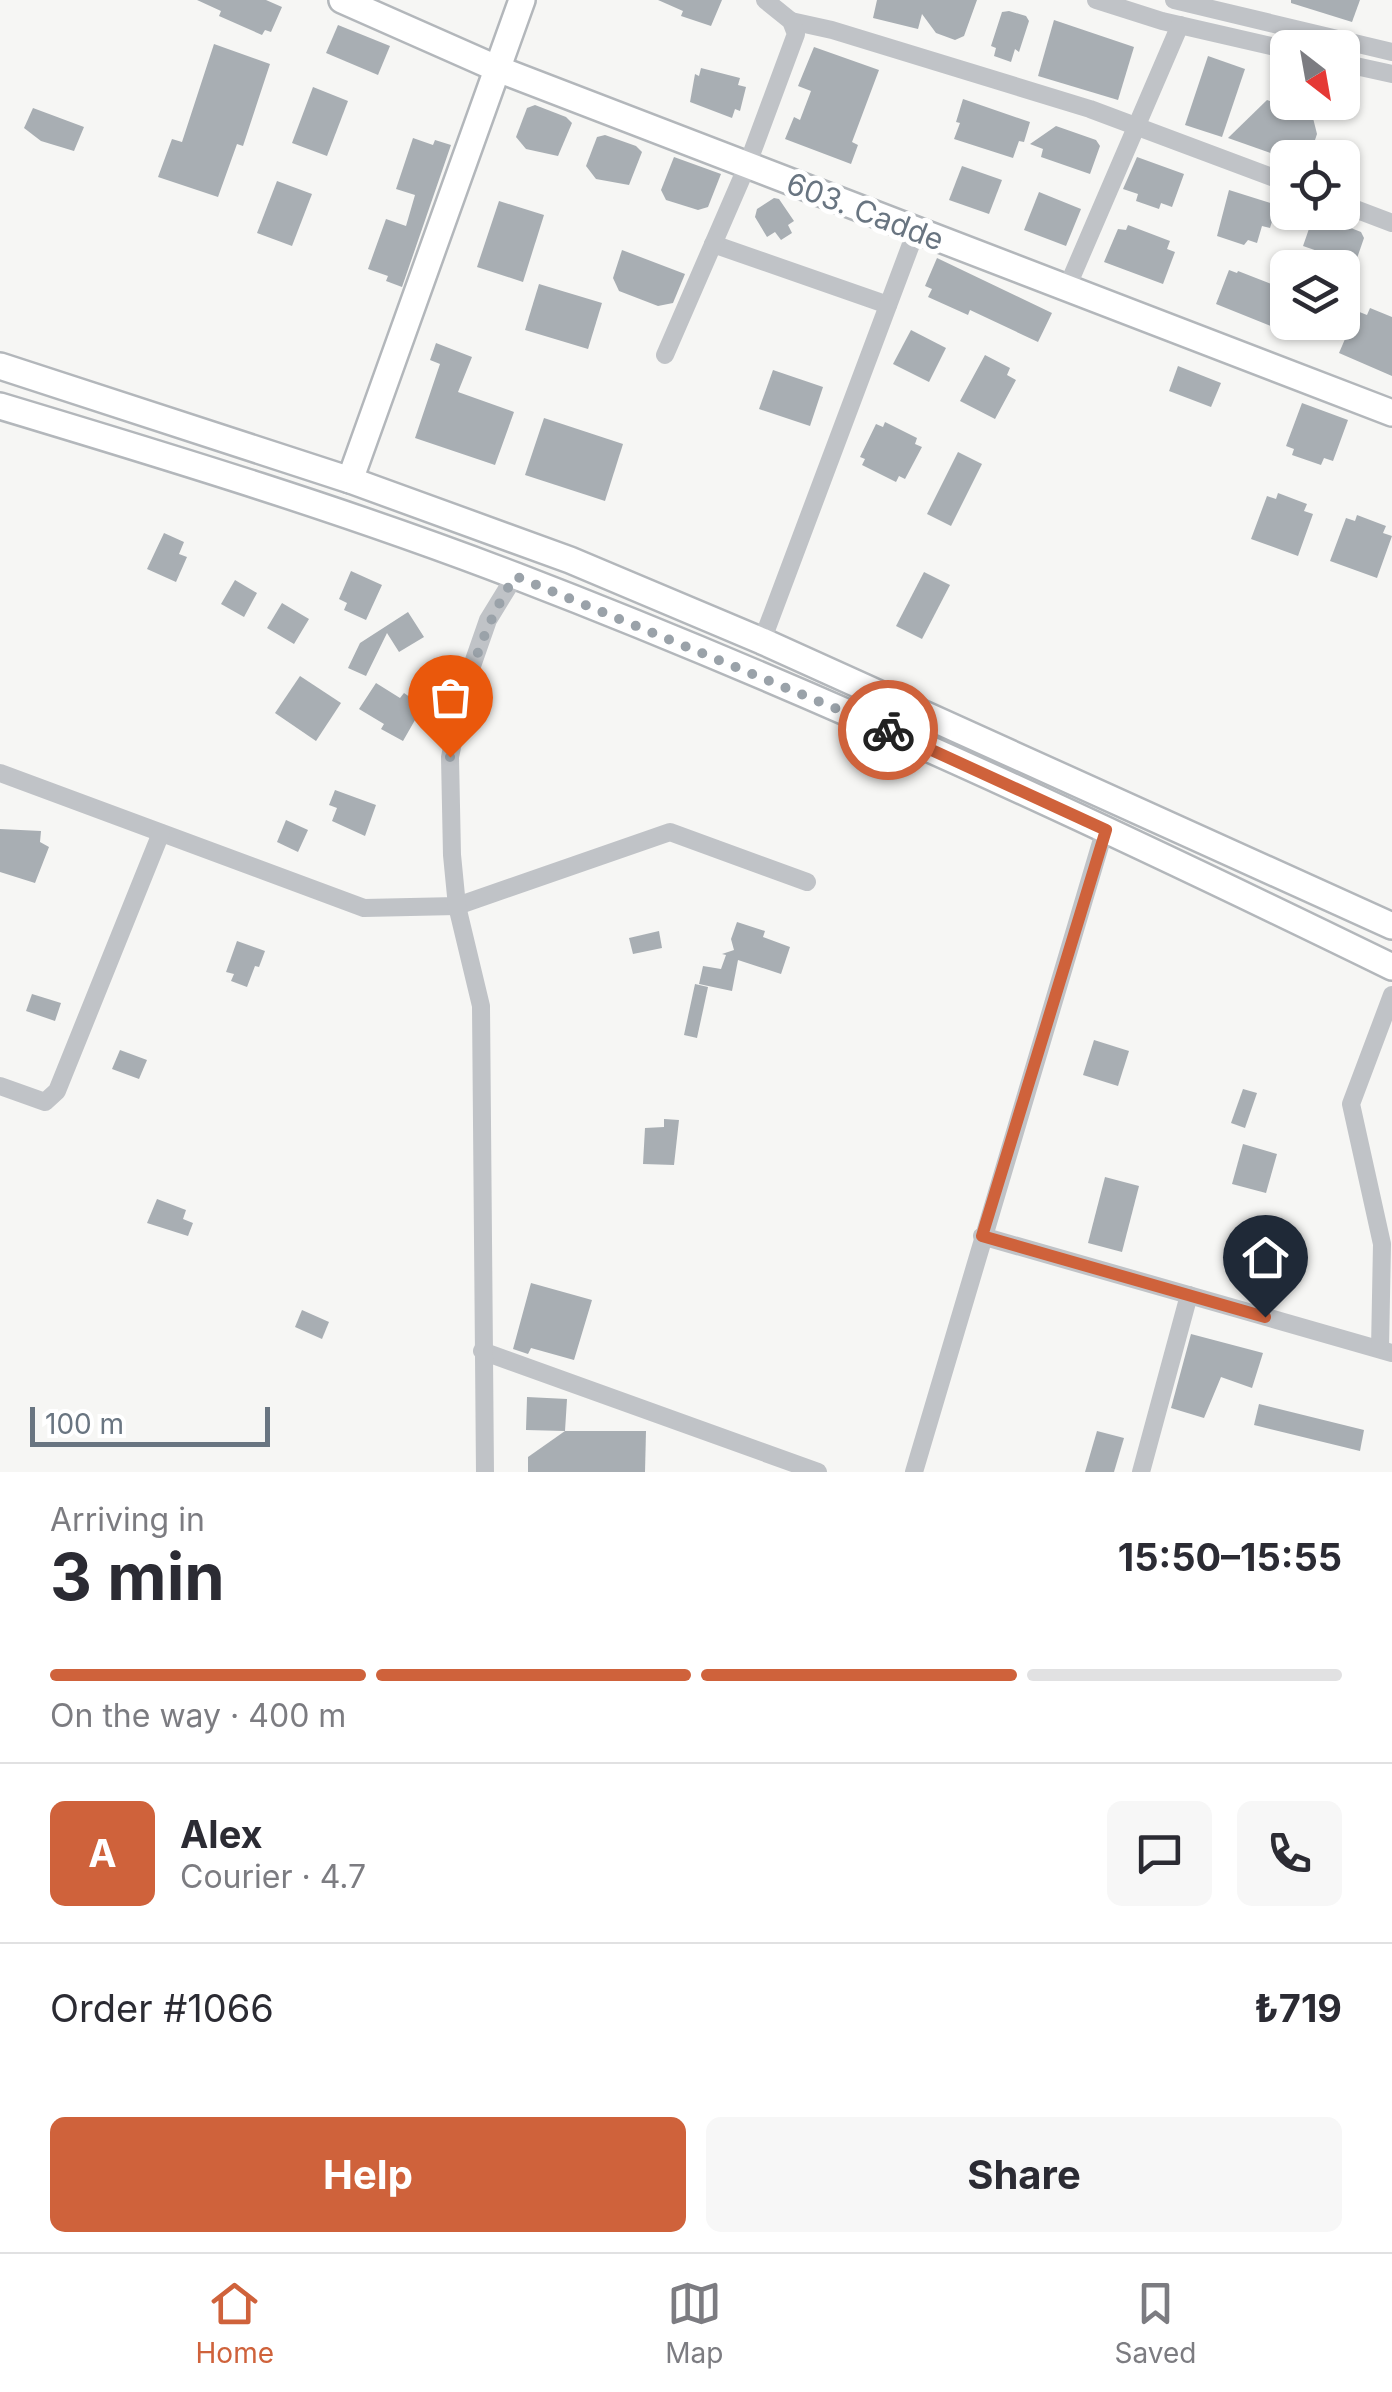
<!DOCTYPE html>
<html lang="en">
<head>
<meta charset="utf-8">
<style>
	body { margin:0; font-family:Inter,sans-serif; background:#f7f7f7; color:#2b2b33; height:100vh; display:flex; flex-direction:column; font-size:38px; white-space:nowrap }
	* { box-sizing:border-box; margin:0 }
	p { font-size:32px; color:#7c7c81 }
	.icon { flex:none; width:55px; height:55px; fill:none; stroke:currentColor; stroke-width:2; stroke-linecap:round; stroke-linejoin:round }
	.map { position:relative; height:1472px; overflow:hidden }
	.side { display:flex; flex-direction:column; background:#fff; flex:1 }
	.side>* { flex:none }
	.needle { width:65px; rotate:149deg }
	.tools { position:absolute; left:1270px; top:30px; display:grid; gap:20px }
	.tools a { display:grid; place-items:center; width:90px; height:90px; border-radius:15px; background:#fff; box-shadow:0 2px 8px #0004; font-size:50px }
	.scale { position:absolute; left:30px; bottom:25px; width:240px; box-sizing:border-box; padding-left:10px; border:5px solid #697581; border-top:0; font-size:28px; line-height:35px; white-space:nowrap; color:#697581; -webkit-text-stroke:8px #fff; paint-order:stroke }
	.pin { position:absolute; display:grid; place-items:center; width:85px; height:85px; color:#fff; margin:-102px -42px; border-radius:50% 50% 50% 0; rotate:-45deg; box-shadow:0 0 10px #0007 }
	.pin .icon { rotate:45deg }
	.courier { position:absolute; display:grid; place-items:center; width:100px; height:100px; margin:-50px; border:8px solid #cf623b; border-radius:50%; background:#fff; color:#222; box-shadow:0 2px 12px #0007 }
	.overview em { font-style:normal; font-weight:700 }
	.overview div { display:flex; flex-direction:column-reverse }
	.overview { display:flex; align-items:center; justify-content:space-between; height:170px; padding:0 50px }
	h1 { font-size:65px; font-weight:700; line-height:75px }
	.bar { display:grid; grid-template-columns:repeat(4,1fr); gap:15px 10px; align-content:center; height:120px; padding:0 50px }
	.bar i { height:12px; border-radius:8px; background:#e1e1e2 }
	.bar .selected { background:#cf623b }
	.bar p { grid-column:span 4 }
	.line { display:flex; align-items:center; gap:25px; padding:0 50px; border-top:2px solid #e1e1e2 }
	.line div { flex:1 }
	.round { display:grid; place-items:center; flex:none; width:105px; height:105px; border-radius:15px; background:#f7f7f7 }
	.button { display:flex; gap:20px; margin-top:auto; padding:20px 50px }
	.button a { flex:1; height:115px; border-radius:15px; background:#cf623b; color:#fff; font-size:40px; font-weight:700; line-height:115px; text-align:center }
	.button a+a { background:#f7f7f7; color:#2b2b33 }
	.menu { display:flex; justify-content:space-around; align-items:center; height:140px; border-top:2px solid #e1e1e2; background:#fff; font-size:28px; color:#7c7c81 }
	.menu a { display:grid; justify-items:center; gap:5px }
	.menu .selected { color:#cf623b }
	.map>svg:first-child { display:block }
	.building { fill:#a8aeb3 }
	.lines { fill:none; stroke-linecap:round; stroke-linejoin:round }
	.secondary-casing { stroke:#b3b7bb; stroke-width:30 }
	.street { stroke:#c0c3c7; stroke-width:18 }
	.secondary { stroke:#fff; stroke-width:25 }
	.done { stroke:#9aa2a9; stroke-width:10; stroke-dasharray:0 18 }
	.route { stroke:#cf623b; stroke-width:12 }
	.labels { text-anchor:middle; stroke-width:10; stroke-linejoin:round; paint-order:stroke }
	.street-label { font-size:30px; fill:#697581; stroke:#fff }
</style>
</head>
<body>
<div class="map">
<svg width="1392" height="1472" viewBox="0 0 1392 1472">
	<rect width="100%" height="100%" fill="#f6f6f4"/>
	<!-- building -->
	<g class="building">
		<polygon points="197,0 266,0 282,7 271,32 265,30 262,35 219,16 221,11"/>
		<polygon points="658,0 722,0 711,26 681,16 683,11"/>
		<polygon points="877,0 977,0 964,36 955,40 936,33 922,14 918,29 873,18"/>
		<polygon points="1291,0 1360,0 1352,22 1291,3"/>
		<polygon points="1009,11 1026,16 1029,21 1019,52 1015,49 1011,62 994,56 996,48 991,46 1002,12"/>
		<polygon points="1054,20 1134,47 1118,100 1038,76"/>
		<polygon points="338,25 390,46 378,75 326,53"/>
		<polygon points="214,44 270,64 243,146 237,144 218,197 158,177 172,139 182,142"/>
		<polygon points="814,47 879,70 852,142 858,145 851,164 785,139 794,117 800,120 811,91 798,86"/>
		<polygon points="1208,56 1245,69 1222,137 1185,125"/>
		<polygon points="701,68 740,78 738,85 746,87 740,111 735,109 732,118 690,102 695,74 699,76"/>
		<polygon points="313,87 348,101 327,156 292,143"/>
		<polygon points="963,99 1030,122 1024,142 1019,141 1013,158 954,139 960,123 956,122"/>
		<polygon points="1267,100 1307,113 1313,118 1317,134 1309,158 1285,158 1228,138"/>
		<polygon points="535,105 566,117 572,123 558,156 526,149 516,137 527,108"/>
		<polygon points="33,108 84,127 74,151 41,141 24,128"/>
		<polygon points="1056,126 1096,140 1100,146 1090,174 1041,157 1043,149 1030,144"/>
		<polygon points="605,135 636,146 642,152 629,185 596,179 586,166 597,137"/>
		<polygon points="413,138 433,145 435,140 451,145 402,287 386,281 388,276 368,269 386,219 406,226 415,195 396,189"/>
		<polygon points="674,157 721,174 708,207 698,210 666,200 661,190"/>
		<polygon points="1137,157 1184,174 1172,207 1161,203 1159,209 1136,201 1138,194 1123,189"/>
		<polygon points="962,166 1002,180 989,214 949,200"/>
		<polygon points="277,181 312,194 292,246 257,233"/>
		<polygon points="1229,190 1277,205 1270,228 1262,226 1257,243 1248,240 1244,245 1217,236"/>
		<polygon points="1039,192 1081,209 1066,246 1024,230"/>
		<polygon points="774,198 779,199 794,221 788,225 792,233 781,240 775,232 767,237 755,217 757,209"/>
		<polygon points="499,201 544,215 523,282 477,267"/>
		<polygon points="1323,217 1361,232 1364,238 1355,264 1303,246 1311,223"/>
		<polygon points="1128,225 1170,241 1167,249 1175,252 1163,284 1104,262 1118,229 1126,230"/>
		<polygon points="622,250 685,274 673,303 658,306 619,291 613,278"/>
		<polygon points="937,258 1052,313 1038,342 970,310 968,315 928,297 932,289 925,286"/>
		<polygon points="1229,270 1237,273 1238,271 1279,287 1276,292 1285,296 1273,327 1216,304"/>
		<polygon points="539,284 602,303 588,349 525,330"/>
		<polygon points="1370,308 1392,317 1392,376 1339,353 1357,311 1367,315"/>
		<polygon points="911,330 946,348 929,382 893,364"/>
		<polygon points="436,343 472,357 458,392 514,412 495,465 415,438 440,364 430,360"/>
		<polygon points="985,355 1010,368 1007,375 1016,380 995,419 960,401"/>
		<polygon points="1178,366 1221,383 1211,407 1169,391"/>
		<polygon points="773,370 823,387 810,426 759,409"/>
		<polygon points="1302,403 1348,420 1333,461 1324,458 1321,465 1292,455 1294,449 1286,446"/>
		<polygon points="544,418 623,444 605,501 525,475"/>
		<polygon points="885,422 917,438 915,444 922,447 905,479 899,476 896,482 862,465 865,459 860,457 876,424 883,427"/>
		<polygon points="958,452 982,464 951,526 927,514"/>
		<polygon points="1278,493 1307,504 1304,511 1313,514 1298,556 1251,539 1267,496 1276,499"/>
		<polygon points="1357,515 1386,526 1383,533 1392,536 1377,578 1330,561 1346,518 1355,521"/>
		<polygon points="164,533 184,542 179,554 187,557 176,582 147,569"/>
		<polygon points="351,571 382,585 366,620 344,610 347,603 339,599"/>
		<polygon points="924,572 950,585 922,639 896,626"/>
		<polygon points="235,580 257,593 244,617 221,604"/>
		<polygon points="282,603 309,619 294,644 267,628"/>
		<polygon points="408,612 424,637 399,652 387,633 366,676 348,668 360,643"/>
		<polygon points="300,676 341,703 316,741 275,713"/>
		<polygon points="376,683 400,698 404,693 423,706 403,741 381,729 384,724 359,709"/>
		<polygon points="335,790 376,805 365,836 332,821 337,808 329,805"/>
		<polygon points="286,820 308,830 298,852 277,842"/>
		<polygon points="0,829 41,831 40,842 49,847 35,883 0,872"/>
		<polygon points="737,922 765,931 763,937 790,947 781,974 738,960 732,991 699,984 703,966 721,969 726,955 722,954 734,950 731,939"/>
		<polygon points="659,931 662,948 633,954 629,938"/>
		<polygon points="237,941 265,951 259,967 255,966 247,987 231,981 234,974 226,972"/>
		<polygon points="695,984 708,987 697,1038 684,1035"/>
		<polygon points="32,994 61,1003 55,1021 26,1011"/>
		<polygon points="1094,1040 1129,1051 1118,1086 1083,1075"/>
		<polygon points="120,1050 147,1060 139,1079 112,1069"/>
		<polygon points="1243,1089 1257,1093 1245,1128 1231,1123"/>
		<polygon points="664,1119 679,1120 674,1165 643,1164 645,1128 664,1127"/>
		<polygon points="1243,1144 1277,1154 1266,1193 1232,1184"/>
		<polygon points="1105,1177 1139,1186 1122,1252 1088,1243"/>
		<polygon points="157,1199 186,1210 183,1219 193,1223 188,1236 147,1223"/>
		<polygon points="531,1283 592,1300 574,1360 531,1348 528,1354 513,1349"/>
		<polygon points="302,1310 329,1322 322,1339 295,1327"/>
		<polygon points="1191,1334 1263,1353 1252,1388 1221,1377 1204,1418 1171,1408"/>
		<polygon points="527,1397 567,1399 565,1431 526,1430"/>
		<polygon points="1259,1404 1364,1430 1360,1451 1254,1425"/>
		<polygon points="565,1431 646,1431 645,1472 528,1472 528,1457"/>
		<polygon points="1097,1431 1124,1438 1114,1472 1085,1472"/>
	</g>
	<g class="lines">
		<!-- secondary casing -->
		<g class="secondary-casing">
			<g id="secondary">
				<polyline points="342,0 498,69 1392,413"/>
				<polyline points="0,366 350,480 570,560 762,641 1392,926"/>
				<path d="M 0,406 C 173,458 347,511 516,576 C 815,691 1105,827 1392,967"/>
				<polyline points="350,480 522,0"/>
			</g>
		</g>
		<!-- street -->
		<g class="street">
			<polyline points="1096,0 1162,21 1288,50"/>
			<polyline points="1174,0 1392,52"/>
			<polyline points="791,21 832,30 1090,109 1288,183"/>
			<polyline points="1342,63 1392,74"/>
			<polyline points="1342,204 1392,223"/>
			<polyline points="713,244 888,305"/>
			<polyline points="1066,290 1180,25"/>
			<polyline points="665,355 747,166 796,34 791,21 765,0"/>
			<polyline points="762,641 916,231"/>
			<polyline points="0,773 364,908 457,906 670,832 807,882"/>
			<polyline points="0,1086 45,1102 57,1091 161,833"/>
			<polyline points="982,1236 1392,1353"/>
			<polyline points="1380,1349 1382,1244 1351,1104 1392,995"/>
			<polyline points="482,1351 818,1472"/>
			<polyline points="485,1472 481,1006 457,906 452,855 450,757 465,686 488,620 515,576"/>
			<polyline points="914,1472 1105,829"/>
			<polyline points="1141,1472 1189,1295"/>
		</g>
		<!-- secondary -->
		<use href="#secondary" class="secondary"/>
	</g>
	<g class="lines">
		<!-- done -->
		<path class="done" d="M 450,757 C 465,688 478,636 515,576 L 888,730"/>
		<!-- route -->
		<polyline class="route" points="888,730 1106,830 982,1236 1265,1317"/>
	</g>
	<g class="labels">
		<!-- street labels -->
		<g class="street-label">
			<text transform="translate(865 212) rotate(21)" y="10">603. Cadde</text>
		</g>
	</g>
</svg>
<div class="tools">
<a><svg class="needle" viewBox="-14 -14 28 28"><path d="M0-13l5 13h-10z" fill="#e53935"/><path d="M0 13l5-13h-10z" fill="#7c7c81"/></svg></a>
<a><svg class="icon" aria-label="locate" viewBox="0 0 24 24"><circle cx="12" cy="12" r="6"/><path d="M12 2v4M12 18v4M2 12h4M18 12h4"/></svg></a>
<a><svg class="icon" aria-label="layers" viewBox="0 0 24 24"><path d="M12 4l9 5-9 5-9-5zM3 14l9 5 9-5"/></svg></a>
</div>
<div class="scale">100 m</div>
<div class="pin" style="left:450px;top:757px;background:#ea580c"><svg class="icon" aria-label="bag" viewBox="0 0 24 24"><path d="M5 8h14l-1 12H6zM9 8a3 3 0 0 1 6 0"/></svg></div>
<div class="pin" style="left:1265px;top:1317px;background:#1f2937"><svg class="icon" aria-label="home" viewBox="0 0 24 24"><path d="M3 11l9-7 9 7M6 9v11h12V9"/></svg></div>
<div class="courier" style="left:888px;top:730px"><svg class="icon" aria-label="bike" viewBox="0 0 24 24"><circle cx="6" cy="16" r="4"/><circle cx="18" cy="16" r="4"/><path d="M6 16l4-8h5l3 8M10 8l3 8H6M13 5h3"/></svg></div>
</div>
<section class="side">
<div class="overview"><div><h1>3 min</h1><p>Arriving in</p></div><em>15:50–15:55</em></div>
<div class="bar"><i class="selected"></i><i class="selected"></i><i class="selected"></i><i></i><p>On the way · 400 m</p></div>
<div class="line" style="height:180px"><b class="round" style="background:#cf623b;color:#fff">A</b><div><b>Alex</b><p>Courier · 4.7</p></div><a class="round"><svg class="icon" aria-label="chat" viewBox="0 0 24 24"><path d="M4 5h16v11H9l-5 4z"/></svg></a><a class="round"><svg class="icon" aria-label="phone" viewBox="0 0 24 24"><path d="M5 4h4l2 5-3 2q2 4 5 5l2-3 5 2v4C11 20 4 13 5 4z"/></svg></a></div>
<div class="line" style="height:130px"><div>Order #1066</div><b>₺719</b></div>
<div class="button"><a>Help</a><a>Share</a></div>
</section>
<nav class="menu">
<a class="selected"><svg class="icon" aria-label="home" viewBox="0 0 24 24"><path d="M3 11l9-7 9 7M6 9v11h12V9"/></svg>Home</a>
<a><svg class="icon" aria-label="map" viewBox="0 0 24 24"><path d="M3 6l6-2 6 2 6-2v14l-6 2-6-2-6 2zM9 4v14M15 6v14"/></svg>Map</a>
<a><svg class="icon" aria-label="saved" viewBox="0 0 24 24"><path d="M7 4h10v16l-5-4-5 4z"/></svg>Saved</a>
</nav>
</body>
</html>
